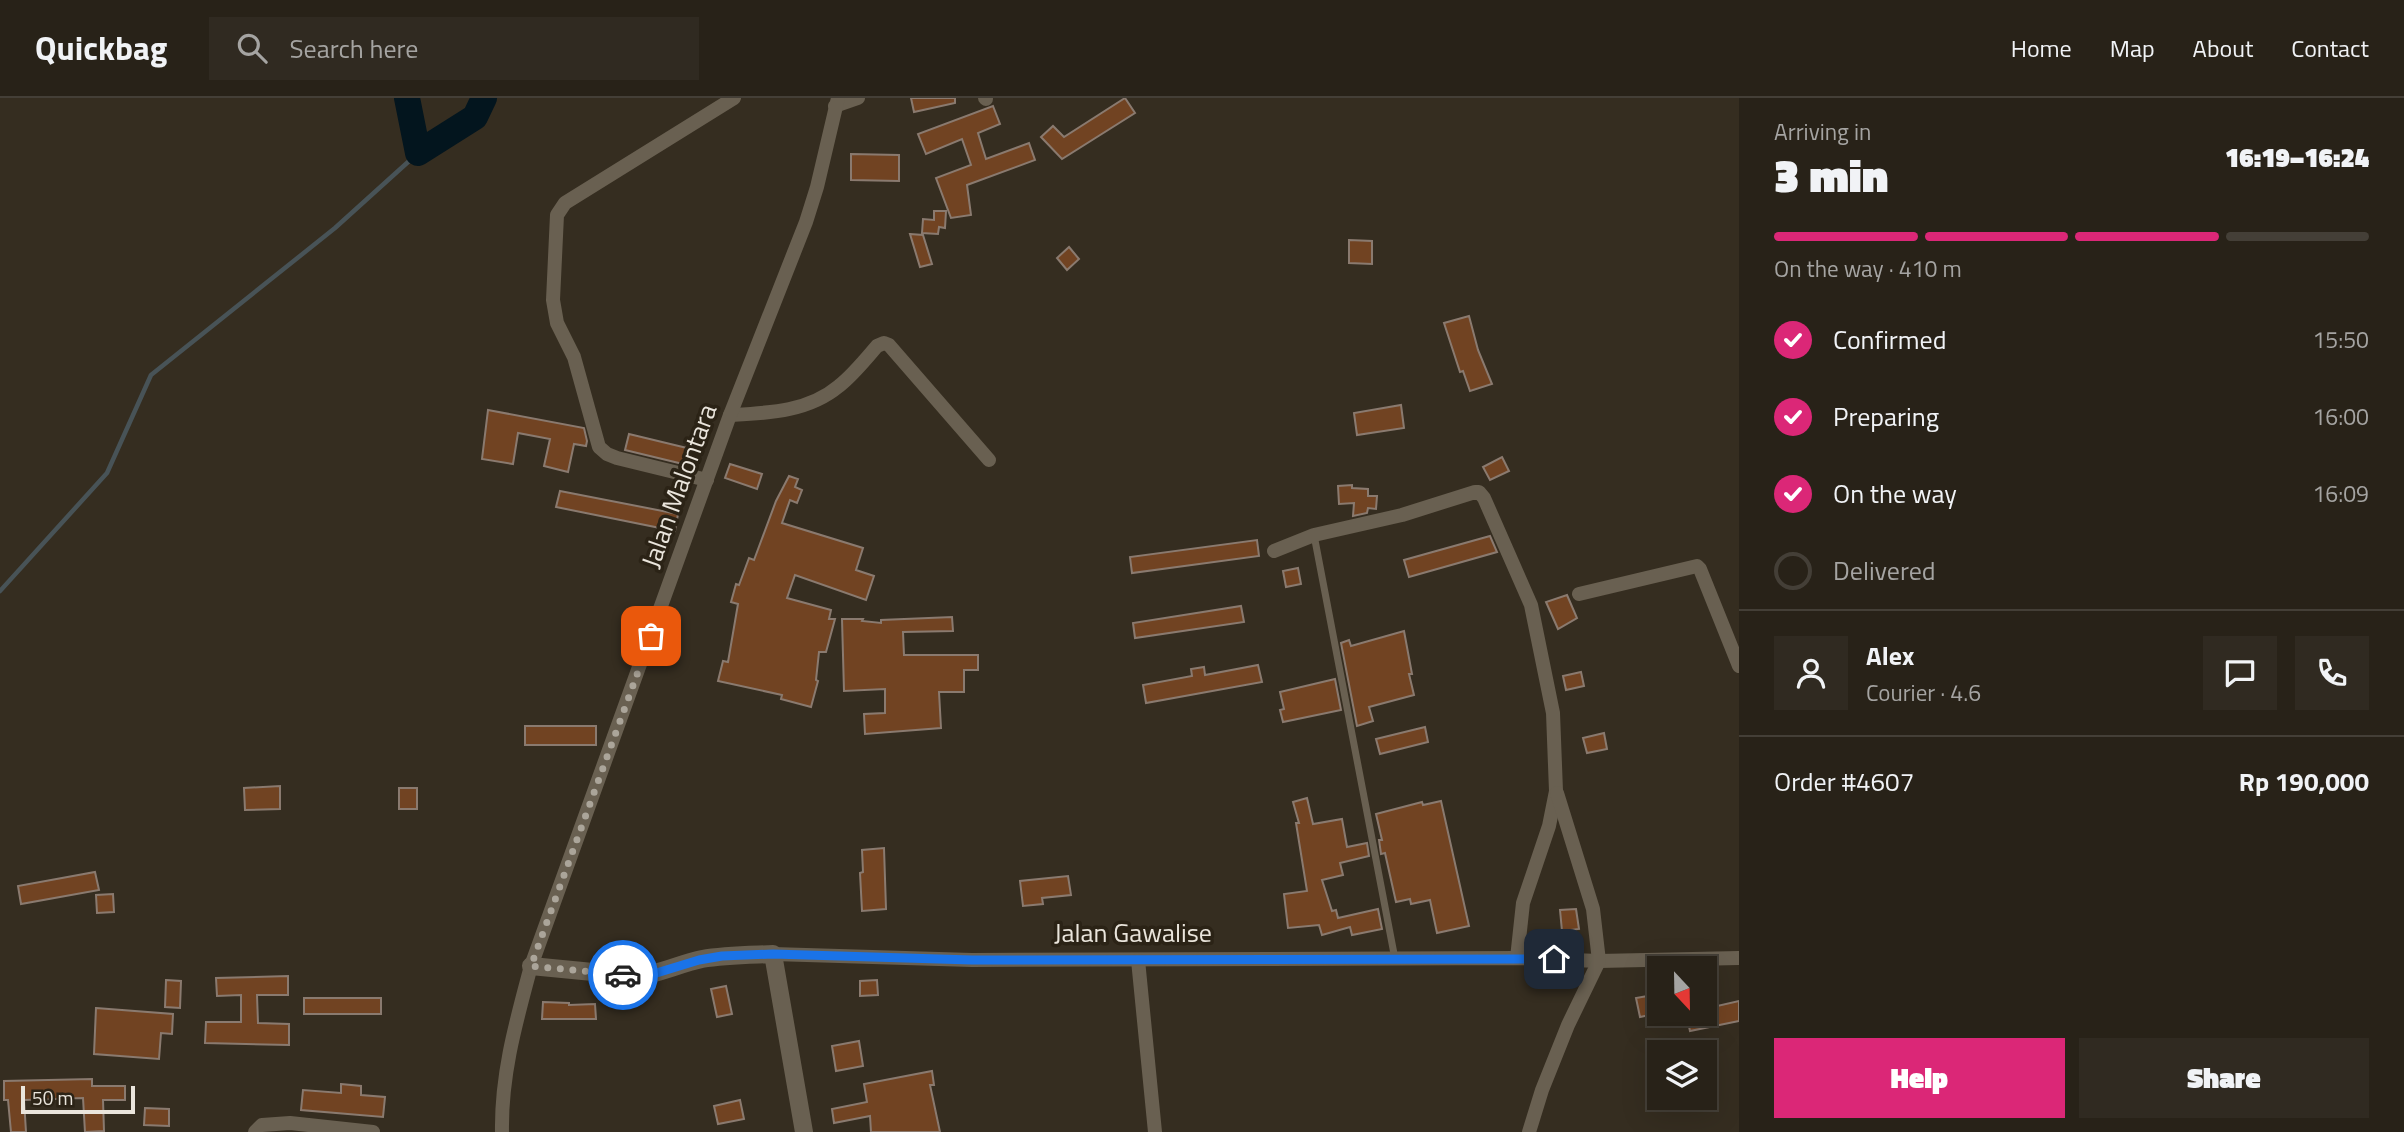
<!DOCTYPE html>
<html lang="en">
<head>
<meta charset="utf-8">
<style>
	body { margin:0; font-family:"Titillium Web",sans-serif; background:#302a21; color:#f1f3f6; height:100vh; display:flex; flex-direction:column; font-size:26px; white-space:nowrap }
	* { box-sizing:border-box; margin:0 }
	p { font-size:23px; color:#a5a4a2 }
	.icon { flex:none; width:38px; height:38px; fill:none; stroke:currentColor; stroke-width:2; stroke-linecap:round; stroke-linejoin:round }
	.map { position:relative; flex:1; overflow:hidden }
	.side { display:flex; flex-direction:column; background:#282218; width:665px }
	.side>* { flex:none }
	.needle { width:46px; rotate:158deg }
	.fabs { position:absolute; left:1647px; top:858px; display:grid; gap:14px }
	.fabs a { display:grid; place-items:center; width:70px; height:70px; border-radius:0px; background:#282218; box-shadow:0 7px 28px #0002,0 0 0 2px #443f37; font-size:35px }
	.scale { position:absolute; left:21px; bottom:18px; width:114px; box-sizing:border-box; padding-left:7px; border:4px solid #eae5dc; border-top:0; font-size:19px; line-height:24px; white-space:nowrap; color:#eae5dc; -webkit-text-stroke:5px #2b2316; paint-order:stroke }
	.pin { position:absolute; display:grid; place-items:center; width:60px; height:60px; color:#fff; margin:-30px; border-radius:14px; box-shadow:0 4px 10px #0006 }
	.courier { position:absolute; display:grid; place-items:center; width:70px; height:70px; margin:-35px; border:5px solid #1a73e8; border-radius:50%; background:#fff; color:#222; box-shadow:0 2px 9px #0007 }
	.overview em { font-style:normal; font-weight:800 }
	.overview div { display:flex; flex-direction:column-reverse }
	.overview { display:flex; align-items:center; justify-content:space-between; height:119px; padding:0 35px }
	h1 { font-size:46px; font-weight:800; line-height:52px }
	.bar { display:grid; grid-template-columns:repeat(4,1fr); gap:10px 7px; align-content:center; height:84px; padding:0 35px }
	.bar i { height:9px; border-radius:5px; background:#443f37 }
	.bar .selected { background:#db2777 }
	.bar p { grid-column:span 4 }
	.line { display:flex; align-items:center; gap:18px; padding:0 35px; border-top:2px solid #443f37 }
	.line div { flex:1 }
	.round { display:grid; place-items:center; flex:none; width:74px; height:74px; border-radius:0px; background:#302a21 }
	ol { padding:0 35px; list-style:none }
	li { display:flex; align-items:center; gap:21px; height:77px }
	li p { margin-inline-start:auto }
	li .icon { padding:7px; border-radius:50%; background:#db2777; color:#fff; stroke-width:4 }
	li:last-child { color:#a5a4a2 }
	li i { width:38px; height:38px; border:4px solid #443f37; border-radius:50% }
	.primary-button { display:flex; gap:14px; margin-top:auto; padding:14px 35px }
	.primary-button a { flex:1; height:80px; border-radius:0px; background:#db2777; color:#fff; font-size:28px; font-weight:800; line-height:80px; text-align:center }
	.primary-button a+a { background:#302a21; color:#f1f3f6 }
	header { display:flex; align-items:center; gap:42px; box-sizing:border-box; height:98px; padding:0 35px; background:#282218; border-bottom:2px solid #443f37 }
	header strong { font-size:33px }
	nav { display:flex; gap:38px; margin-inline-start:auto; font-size:24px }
	.search { width:490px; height:63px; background:#302a21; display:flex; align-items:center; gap:18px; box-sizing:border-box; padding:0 24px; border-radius:0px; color:#a5a4a2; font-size:26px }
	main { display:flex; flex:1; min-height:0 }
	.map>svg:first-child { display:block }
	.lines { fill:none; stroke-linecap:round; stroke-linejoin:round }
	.stream { stroke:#485357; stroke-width:4.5 }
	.river { stroke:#03151e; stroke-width:26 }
	.building { fill:#714322; stroke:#8a7a6f; stroke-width:2 }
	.service { stroke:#696051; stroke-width:7 }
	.minor { stroke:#696051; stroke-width:14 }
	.tertiary { stroke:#696051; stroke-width:18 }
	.done { stroke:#aba59a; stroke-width:7; stroke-dasharray:0 12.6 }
	.route { stroke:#1a73e8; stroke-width:9 }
	.labels { text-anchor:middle; stroke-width:7; stroke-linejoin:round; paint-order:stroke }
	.street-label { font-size:26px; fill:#eae5dc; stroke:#2b2316 }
</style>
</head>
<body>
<header>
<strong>Quickbag</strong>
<div class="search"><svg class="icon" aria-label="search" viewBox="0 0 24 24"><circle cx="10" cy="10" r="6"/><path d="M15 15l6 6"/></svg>Search here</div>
<nav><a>Home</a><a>Map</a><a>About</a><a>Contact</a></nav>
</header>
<main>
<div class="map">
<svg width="1739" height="1034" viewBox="0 0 1739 1034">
	<rect width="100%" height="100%" fill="#352d20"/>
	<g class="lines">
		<!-- stream -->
		<polyline class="stream" points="0,493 107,375 151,277 335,130 418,55"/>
		<!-- river -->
		<polyline class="river" points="407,0 418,55 475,19 484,0"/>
	</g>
	<!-- building -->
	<g class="building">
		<polygon points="911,0 955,0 955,5 914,14"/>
		<polygon points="1125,0 1135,15 1062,61 1041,39 1053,28 1064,39"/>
		<polygon points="993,8 1000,26 978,35 986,61 1029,45 1035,62 967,87 971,117 951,120 936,80 971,67 962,41 926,56 918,36"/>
		<polygon points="851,56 899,57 899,83 851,82"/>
		<polygon points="934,113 946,113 945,130 939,129 938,136 922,135 923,121 934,122"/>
		<polygon points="910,136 923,137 932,166 920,169"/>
		<polygon points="1349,142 1372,143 1372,166 1349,165"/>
		<polygon points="1069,149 1079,161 1067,172 1057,160"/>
		<polygon points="1469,218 1478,252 1492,286 1470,293 1463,273 1460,274 1444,225"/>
		<polygon points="1401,307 1404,330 1357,337 1354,315"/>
		<polygon points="488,312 584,330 587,343 586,348 574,346 568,374 544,368 550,341 518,335 513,366 482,361"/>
		<polygon points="629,336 687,350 683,366 625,352"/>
		<polygon points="1502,359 1509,373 1490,382 1483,369"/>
		<polygon points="730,366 762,376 757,391 725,380"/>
		<polygon points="789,378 798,381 795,389 802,392 797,405 790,402 782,425 863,450 856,472 874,478 866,502 795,477 787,500 831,512 829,521 835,521 826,554 819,554 816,582 818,583 811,609 781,601 782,597 718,583 723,563 728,564 738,506 731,504 736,486 739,487 749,460 754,462 776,403"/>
		<polygon points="1352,387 1352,390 1368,391 1368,398 1377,398 1376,411 1368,410 1367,415 1353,418 1354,405 1339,406 1338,388"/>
		<polygon points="560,393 678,416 675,433 556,409"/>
		<polygon points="1490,438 1497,454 1409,479 1404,462"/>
		<polygon points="1257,442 1259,458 1132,475 1130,459"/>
		<polygon points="1298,470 1301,486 1286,489 1283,473"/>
		<polygon points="1567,497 1577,520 1558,531 1546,504"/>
		<polygon points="1241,508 1244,524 1135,540 1133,525"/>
		<polygon points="952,519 953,533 903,534 904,557 978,557 978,572 964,572 964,594 939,594 941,630 865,636 864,616 885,615 885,591 844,593 842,521 863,521 862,523 881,525 881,522"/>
		<polygon points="1404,533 1412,576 1409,576 1414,597 1369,609 1373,623 1357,628 1341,545 1349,542 1351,548"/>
		<polygon points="1258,567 1262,584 1146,605 1143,587 1192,578 1191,571 1204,569 1205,577"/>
		<polygon points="1581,574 1584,588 1566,592 1563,578"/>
		<polygon points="1335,581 1341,612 1283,624 1280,612 1284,611 1280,594"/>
		<rect x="525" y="628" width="71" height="19"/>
		<polygon points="1425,629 1428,644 1380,656 1376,641"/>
		<polygon points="1604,635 1607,651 1587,655 1583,640"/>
		<polygon points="280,688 280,711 245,712 244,690"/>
		<rect x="399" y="690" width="18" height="21"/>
		<polygon points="1307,700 1313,726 1342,721 1347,749 1367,745 1369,758 1340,765 1343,777 1322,782 1332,813 1336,812 1338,820 1378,811 1382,831 1352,837 1350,829 1322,837 1319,827 1288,830 1284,796 1307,793 1296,725 1299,725 1293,704"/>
		<polygon points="1441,703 1469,828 1437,835 1430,802 1411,806 1410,801 1396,804 1385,755 1381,756 1379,742 1382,742 1376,716 1422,704 1423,707"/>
		<polygon points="884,750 886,811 862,813 860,775 863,774 862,752"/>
		<polygon points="95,774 99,792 21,806 18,788"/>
		<polygon points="1068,778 1071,797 1042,800 1043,806 1023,808 1020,783"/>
		<polygon points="113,796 114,814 97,815 96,797"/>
		<polygon points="1576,811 1579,831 1562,833 1560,812"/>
		<polygon points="288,878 288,897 257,897 258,925 289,926 289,947 205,945 206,924 241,924 241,897 217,898 216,880"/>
		<polygon points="166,882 181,883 180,910 165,909"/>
		<polygon points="877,882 878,897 860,898 860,883"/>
		<polygon points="726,888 732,916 717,919 711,891"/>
		<polygon points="1659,896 1659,915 1640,919 1636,900"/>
		<rect x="304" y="900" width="77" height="16"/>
		<polygon points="1739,903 1739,923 1690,933 1686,915 1704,915 1704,911"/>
		<polygon points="543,904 569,905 569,907 595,906 596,921 542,921"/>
		<polygon points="96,910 173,916 172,936 161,935 159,961 94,956"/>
		<polygon points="859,943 863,968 836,973 832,948"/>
		<polygon points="932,973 934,987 930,987 940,1034 871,1034 870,1018 834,1025 832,1011 867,1004 864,986"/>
		<polygon points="92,981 92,988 125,988 125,1002 103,1002 104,1033 85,1034 83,1000 24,1002 26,1034 11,1034 8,1002 4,1002 4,983"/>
		<polygon points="341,986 361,988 361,997 385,999 383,1019 301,1012 303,992 341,995"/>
		<polygon points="740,1002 744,1021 718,1026 714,1008"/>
		<polygon points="145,1010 169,1011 169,1028 144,1027"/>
	</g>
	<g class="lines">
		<!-- service -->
		<polyline class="service" points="1314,437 1395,861"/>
		<!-- minor -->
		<g class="minor">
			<polyline points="985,0 986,1"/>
			<polyline points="835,8 858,0"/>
			<path d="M 730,317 C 768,315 808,314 839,288 C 853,277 865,262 877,248 L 884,245 L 889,247 L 989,362"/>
			<polyline points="707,382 617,360 607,356 599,349 574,259 557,225 553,202 557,117 565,105 734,0"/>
			<polyline points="1274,453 1314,437 1402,417 1475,394 1479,394 1484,400 1531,507 1553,615 1556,693 1549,728 1523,805 1517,860"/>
			<polyline points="1579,496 1697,468 1700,471 1739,568"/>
			<polyline points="773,856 972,862 1517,860 1599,863 1739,860"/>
			<polyline points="1138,862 1155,1034"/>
			<polyline points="255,1034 262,1027 290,1025 373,1034"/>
			<path d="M 502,1034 C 501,976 516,924 531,868 L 730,317 L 806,124 L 817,89 L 838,0"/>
			<polyline points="1529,1034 1542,992 1568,927 1599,863 1593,811 1557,695"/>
		</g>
		<!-- tertiary -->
		<path class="tertiary" d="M 531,868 L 634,878 C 658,877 678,866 702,861 C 725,857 749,857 773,856 L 804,1034"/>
	</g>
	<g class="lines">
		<!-- done -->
		<polyline class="done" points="623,877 531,868 651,538"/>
		<!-- route -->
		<polyline class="route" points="623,877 650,877 699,862 722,858 773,856 972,862 1554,861"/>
	</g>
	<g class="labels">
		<!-- street labels -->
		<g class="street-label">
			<text transform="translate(679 388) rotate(-70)" y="9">Jalan Malontara</text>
			<text x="1133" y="844">Jalan Gawalise</text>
		</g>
	</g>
</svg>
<div class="fabs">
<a><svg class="needle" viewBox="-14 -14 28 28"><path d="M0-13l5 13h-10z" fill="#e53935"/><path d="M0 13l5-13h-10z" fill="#a5a4a2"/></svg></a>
<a><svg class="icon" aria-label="layers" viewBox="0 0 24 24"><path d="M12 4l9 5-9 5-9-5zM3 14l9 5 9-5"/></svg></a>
</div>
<div class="scale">50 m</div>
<div class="pin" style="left:651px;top:538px;background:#ea580c"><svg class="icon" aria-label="bag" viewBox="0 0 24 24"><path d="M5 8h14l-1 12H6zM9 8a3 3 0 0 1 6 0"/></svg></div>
<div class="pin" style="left:1554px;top:861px;background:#1f2937"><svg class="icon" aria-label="home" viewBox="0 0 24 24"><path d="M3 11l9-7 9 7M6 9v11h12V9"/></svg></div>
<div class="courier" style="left:623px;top:877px"><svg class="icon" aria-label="car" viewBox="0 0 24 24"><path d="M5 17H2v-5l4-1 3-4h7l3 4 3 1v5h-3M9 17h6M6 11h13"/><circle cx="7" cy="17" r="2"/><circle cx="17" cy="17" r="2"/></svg></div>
</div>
<section class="side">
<div class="overview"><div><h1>3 min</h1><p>Arriving in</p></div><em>16:19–16:24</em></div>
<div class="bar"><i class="selected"></i><i class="selected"></i><i class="selected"></i><i></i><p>On the way · 410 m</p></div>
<ol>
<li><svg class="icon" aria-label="check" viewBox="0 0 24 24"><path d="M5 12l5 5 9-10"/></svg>Confirmed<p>15:50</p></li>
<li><svg class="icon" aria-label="check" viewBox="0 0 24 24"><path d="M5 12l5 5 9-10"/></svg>Preparing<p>16:00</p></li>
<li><svg class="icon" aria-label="check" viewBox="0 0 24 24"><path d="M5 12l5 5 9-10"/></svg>On the way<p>16:09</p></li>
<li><i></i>Delivered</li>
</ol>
<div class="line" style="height:126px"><a class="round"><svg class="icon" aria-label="person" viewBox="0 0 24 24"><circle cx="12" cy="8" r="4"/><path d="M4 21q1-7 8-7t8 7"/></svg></a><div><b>Alex</b><p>Courier · 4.6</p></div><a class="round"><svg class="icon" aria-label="chat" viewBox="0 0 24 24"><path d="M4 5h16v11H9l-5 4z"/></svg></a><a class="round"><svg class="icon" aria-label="phone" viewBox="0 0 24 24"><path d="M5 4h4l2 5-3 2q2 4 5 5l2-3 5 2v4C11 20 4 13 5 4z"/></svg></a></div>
<div class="line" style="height:91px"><div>Order #4607</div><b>Rp 190,000</b></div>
<div class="primary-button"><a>Help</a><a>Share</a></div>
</section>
</main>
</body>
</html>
